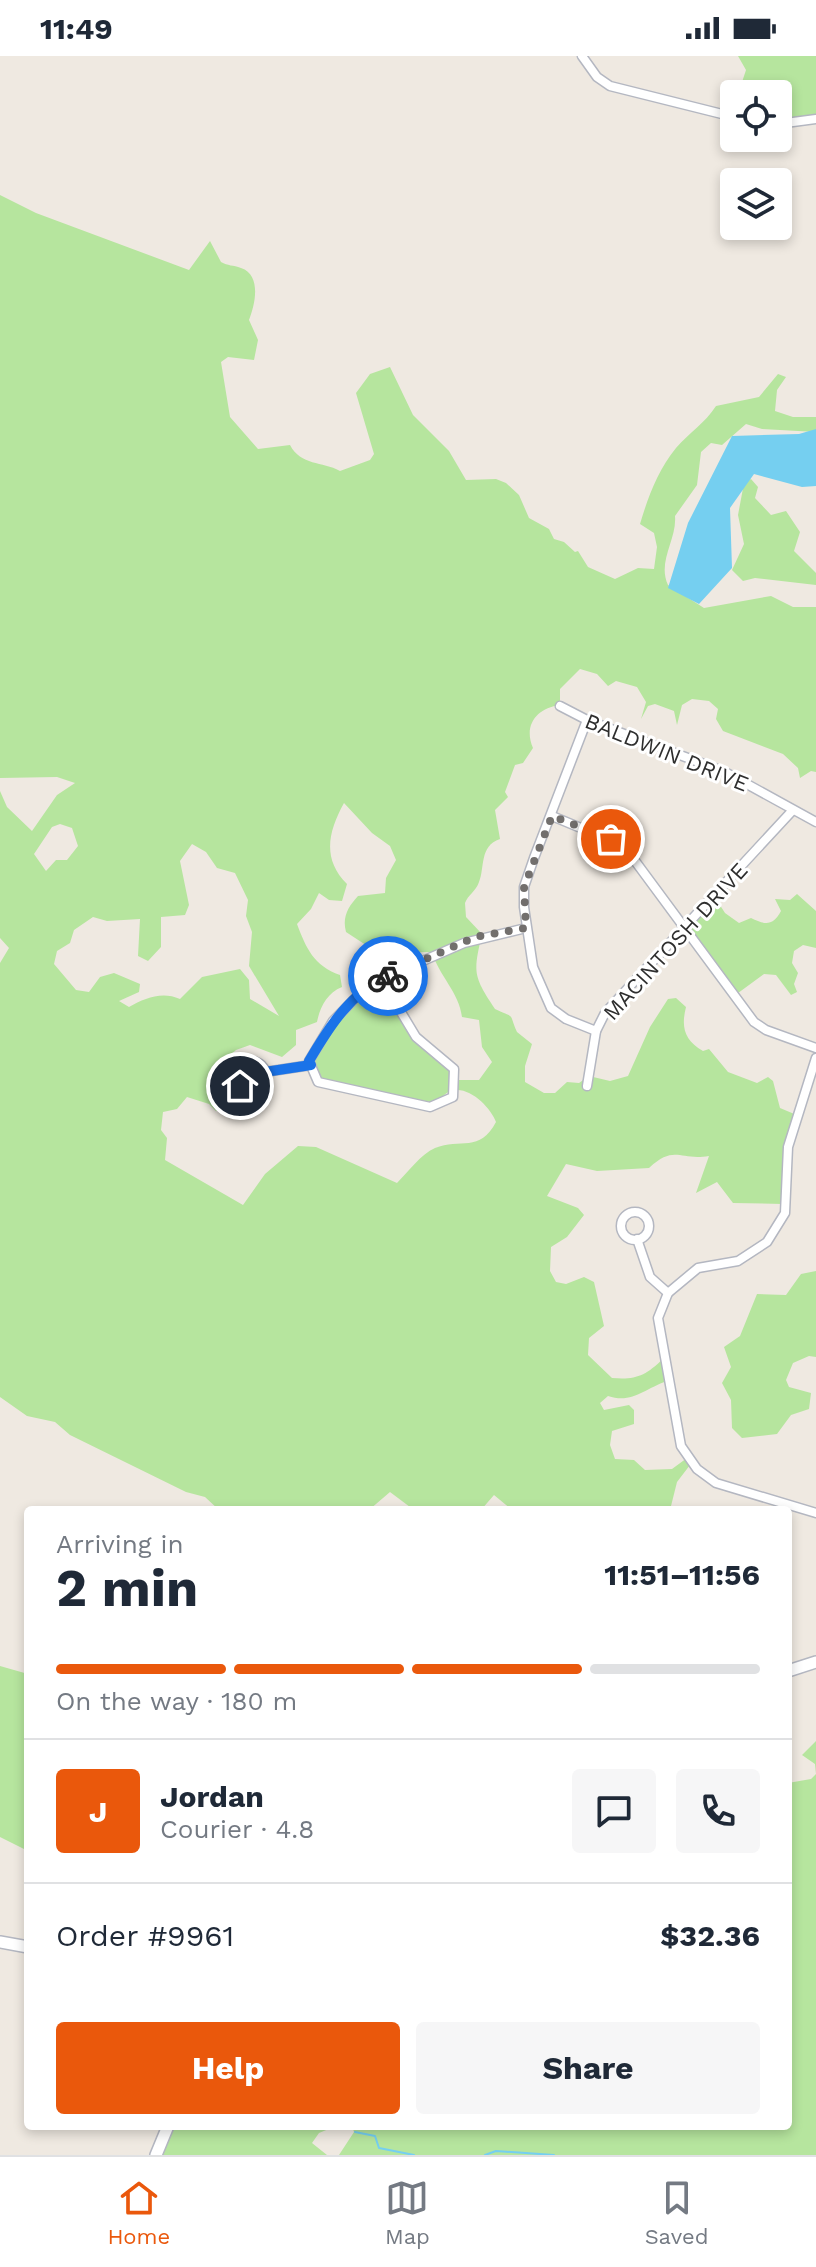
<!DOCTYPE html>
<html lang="en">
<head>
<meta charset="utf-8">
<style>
	body { margin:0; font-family:"Work Sans",sans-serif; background:#f6f6f7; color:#1f2937; height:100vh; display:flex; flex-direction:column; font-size:30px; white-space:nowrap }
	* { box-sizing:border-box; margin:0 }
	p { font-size:26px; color:#747a83 }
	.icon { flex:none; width:44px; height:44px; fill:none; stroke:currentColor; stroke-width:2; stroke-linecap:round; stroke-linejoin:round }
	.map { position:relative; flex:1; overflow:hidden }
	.sheet { position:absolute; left:24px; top:1450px; width:768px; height:624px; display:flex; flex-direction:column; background:#fff; border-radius:8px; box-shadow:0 4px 12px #0003 }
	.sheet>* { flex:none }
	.controls { position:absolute; left:720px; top:24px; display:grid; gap:16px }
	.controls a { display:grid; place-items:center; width:72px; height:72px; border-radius:8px; background:#fff; box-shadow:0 4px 12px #0003; font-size:40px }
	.pin { position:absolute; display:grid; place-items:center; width:68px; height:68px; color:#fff; margin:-34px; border:4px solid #fff; border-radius:50%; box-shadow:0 2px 8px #0007 }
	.courier { position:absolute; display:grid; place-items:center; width:80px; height:80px; margin:-40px; border:6px solid #1a73e8; border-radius:50%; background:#fff; color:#222; box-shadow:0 2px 10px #0007 }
	.summary em { font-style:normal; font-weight:700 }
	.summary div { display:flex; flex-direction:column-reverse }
	.summary { display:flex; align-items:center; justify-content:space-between; height:136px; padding:0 32px }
	h1 { font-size:52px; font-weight:700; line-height:60px }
	.bar { display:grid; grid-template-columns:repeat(4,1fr); gap:12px 8px; align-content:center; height:96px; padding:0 32px }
	.bar i { height:10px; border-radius:6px; background:#e0e1e3 }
	.bar .selected { background:#ea580c }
	.bar p { grid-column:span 4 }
	.line { display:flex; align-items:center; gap:20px; padding:0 32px; border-top:2px solid #e0e1e3 }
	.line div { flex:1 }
	.round { display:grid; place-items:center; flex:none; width:84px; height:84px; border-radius:8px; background:#f6f6f7 }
	.primary-button { display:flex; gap:16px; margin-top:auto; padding:16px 32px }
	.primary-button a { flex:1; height:92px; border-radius:8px; background:#ea580c; color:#fff; font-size:32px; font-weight:700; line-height:92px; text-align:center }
	.primary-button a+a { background:#f6f6f7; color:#1f2937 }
	.status { display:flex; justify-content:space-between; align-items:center; height:56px; padding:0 40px; background:#fff; direction:ltr }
	.status svg { height:22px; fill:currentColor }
	.dock { display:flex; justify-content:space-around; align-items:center; height:112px; border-top:2px solid #e0e1e3; background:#fff; font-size:22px; color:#747a83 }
	.dock a { display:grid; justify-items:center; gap:4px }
	.dock .selected { color:#ea580c }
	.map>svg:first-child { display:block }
	.green { fill:#b6e59e; fill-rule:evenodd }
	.water { fill:#75cff0 }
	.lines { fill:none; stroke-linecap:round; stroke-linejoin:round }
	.stream { stroke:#75cff0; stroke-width:2 }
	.street-casing { stroke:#b4b7c1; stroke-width:11 }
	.secondary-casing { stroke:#b4b7c1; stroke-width:14 }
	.street { stroke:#fff; stroke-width:8 }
	.secondary { stroke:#fff; stroke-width:11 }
	.done { stroke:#726f6d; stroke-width:8; stroke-dasharray:0 14.4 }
	.route { stroke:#1a73e8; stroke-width:10 }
	.labels { text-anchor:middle; stroke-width:6; stroke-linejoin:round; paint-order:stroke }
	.street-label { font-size:22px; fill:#2e2e2e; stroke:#fff }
</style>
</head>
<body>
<div class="status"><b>11:49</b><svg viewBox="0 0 49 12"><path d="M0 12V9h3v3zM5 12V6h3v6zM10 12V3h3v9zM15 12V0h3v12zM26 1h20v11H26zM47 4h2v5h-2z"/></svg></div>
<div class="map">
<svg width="816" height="2099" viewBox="0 0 816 2099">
	<rect width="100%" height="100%" fill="#efe9e1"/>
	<!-- green -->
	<g class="green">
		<polygon points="738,0 816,0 816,62 778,67 778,38 738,38 746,14"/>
		<path d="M 0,139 L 36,157 L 189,214 L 210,185 L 221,206 C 228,210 233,209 241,212 C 262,219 255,249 249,264 L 258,284 L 254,304 L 228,301 L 221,306 L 230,361 L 258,393 L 290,389 C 301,410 322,405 340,415 L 370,404 L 374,398 L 356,337 L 370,318 L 390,311 L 413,359 L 449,395 L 466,424 L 496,423 L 506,427 L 519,439 L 529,462 L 549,473 L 554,483 L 564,486 L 575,496 L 578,495 L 588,511 L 615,523 L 638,512 L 654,513 L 657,491 L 654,477 L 640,468 C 648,441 658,414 676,392 C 689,377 705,367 716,350 L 759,341 L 778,318 L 786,321 L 777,334 L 775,355 L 793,361 L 816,361 L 816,376 L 762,373 L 746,368 L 722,389 L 711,387 L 701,396 L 697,429 L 675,460 C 677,484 657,505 668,529 L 704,552 L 771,540 L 793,551 L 816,551 L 816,716 L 811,715 L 800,722 L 798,712 L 783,698 L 723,675 L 716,663 L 718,653 L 709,645 L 692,643 L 682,649 L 677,669 L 674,655 L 655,648 L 648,650 L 641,663 L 646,646 L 637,631 L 616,625 L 608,630 L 597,618 L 580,613 L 560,633 L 560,649 C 537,652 523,669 533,692 L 523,707 L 515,709 L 505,736 L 508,741 L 495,754 L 500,783 C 479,790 485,812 479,826 C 476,835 468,839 465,847 L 466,861 L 482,878 C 473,917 473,920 495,953 C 517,963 508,956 517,976 L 532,988 L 525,1010 L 525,1026 L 544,1037 L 555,1037 L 567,1026 L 579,1027 L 589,1020 L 610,1025 L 628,1020 L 650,971 L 668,943 L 676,942 L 686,951 C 681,971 684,984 703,995 L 709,993 L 728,1016 L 757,1027 L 768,1021 L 773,1025 L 780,1052 L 799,1060 L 787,1101 L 783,1148 L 733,1147 L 717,1126 L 696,1137 L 709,1100 C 679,1105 675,1088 649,1112 L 597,1115 L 566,1108 L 547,1140 L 578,1152 L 584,1159 L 567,1181 L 551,1191 L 550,1215 L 556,1226 L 566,1228 L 584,1221 L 594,1226 L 604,1270 L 589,1282 L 588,1299 L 612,1322 C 636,1324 645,1320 663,1303 L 667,1325 C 644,1333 632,1348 608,1340 L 600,1347 L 604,1354 L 629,1349 L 634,1354 L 634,1368 L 612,1375 L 610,1389 L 615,1403 L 634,1404 L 645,1414 L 672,1413 L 687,1402 L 690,1409 L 677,1426 L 670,1454 L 512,1454 L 494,1439 L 481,1454 L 414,1454 L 390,1436 L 369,1454 L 219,1454 L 205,1441 L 186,1436 L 70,1379 L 55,1366 L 27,1360 L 0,1341 L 0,907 L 9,892 L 0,882 L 0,735 L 7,751 L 32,775 L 57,739 L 75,727 L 57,721 L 0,722 ZM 344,747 L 372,777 L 390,790 L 396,804 L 386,822 L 385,837 L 358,840 C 348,851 342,861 346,876 L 378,897 L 432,896 C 439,920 459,936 462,961 L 479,964 L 482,991 L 492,1006 L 479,1024 L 454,1024 L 444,1001 L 417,981 L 385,924 C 358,939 314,980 312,1011 L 327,1027 L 436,1047 C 440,1043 446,1036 451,1035 C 469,1029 491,1052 496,1066 C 480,1097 460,1082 435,1092 C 421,1098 408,1116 397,1127 L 316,1091 L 298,1090 L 265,1118 L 243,1149 L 165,1104 L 167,1082 L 161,1074 L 163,1056 L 177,1053 L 187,1041 L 209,1048 L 216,1055 L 245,1053 L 217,1038 L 218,1010 L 236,994 L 250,989 L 282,1001 L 296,989 L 296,974 L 317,966 C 320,951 327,937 342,931 L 340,919 C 314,910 306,892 297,868 L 311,853 L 319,837 L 329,844 L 342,845 L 347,828 C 322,803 328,776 344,747 ZM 60,768 L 72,772 L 78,790 L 67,804 L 56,804 L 46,815 L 34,798 L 52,771 ZM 192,788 L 206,796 L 217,812 L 235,817 L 248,844 L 246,860 L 252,876 L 249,910 L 279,960 L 250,943 L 249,924 L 240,913 L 202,921 L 180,943 C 162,935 145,942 129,951 L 119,945 L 139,936 L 140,928 L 114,917 L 100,921 L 89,936 L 76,934 L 54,908 L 57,895 L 70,887 L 74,874 L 93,861 L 107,865 L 140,863 L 138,900 L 148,905 L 161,891 L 161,861 L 185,859 L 189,849 L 180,805 Z"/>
		<polygon points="751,423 758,431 755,442 771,459 786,455 800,476 794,495 816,517 816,529 755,522 743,525 732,514 744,488 738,459 744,427"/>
		<path d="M 797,838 L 816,855 L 816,892 L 803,889 L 794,895 L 792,907 L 798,917 L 794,928 L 797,936 L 791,939 L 776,919 L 764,918 L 734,940 L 686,868 L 714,840 L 725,857 L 739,867 L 751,862 C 765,869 773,870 781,855 L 775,843 L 790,844 Z"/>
		<polygon points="816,1215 816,1301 809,1300 793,1307 786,1324 789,1331 811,1337 809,1353 791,1359 777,1378 742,1382 732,1372 731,1344 722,1327 731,1311 724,1291 740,1280 757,1238 786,1239 801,1218"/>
		<polygon points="0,1610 28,1618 28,1795 0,1781"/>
		<polygon points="816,1685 816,2099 339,2099 354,2076 352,2070 788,2070 788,1727 811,1723 816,1718 815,1708 802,1699"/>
		<polygon points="167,2070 336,2070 319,2077 312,2087 327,2099 155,2099"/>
	</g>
	<!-- water -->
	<polygon class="water" points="816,373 816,430 802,431 754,418 730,452 732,512 699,548 668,532 688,467 732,380 799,378"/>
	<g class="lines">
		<!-- stream -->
		<g class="stream">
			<polyline points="355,2076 375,2080 379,2092 414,2099"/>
			<polyline points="485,2099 496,2095 554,2099"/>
		</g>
		<!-- street casing -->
		<g class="street-casing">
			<g id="street">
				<polyline points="582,0 597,21 610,30 734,61"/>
				<polyline points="778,68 816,63"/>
				<polyline points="560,650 587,664 725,716 816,766"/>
				<polyline points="587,664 534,802 524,831 524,851 533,911 551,952 566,963 596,975"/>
				<polyline points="552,760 624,790 754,966 766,974 816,992"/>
				<polyline points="381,923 416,981 454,1013 453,1041 430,1051 318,1026 309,1005 333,965 370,927 381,923 464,887 526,872"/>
				<polyline points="816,1002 788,1091 785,1157 767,1186 738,1205 698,1212 668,1237 658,1262 681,1390 697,1413 716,1427 816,1457"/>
				<circle cx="251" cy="1020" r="15"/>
				<polyline points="265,1016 311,1009"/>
				<polyline points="587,1030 596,975 605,957 792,755"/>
				<circle cx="635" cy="1170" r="14"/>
				<polyline points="637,1183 650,1221 668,1237"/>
			</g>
		</g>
		<!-- secondary casing -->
		<g class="secondary-casing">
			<g id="secondary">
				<polyline points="788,1615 816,1606"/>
				<polyline points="0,1886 28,1891"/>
				<polyline points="156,2099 168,2070"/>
			</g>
		</g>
		<!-- street -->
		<use href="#street" class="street"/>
		<!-- secondary -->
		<use href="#secondary" class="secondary"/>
	</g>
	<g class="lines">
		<!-- done -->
		<polyline class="done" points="388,920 475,881 526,872 524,831 552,760 611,783"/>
		<!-- route -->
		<path class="route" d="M 240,1030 L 254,1034 L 262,1030 L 265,1016 L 311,1009 L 309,1005 C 329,971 351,936 388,920"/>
	</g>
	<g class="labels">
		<!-- street labels -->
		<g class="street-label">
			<text transform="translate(667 696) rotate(22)" y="8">BALDWIN DRIVE</text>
			<text transform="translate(675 885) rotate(-48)" y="8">MACINTOSH DRIVE</text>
		</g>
	</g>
</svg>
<div class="controls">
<a><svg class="icon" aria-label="locate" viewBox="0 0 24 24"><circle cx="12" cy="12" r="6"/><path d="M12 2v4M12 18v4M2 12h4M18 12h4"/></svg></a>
<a><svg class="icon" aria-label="layers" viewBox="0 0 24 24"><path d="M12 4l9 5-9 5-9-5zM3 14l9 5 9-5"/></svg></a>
</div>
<div class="pin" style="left:611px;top:783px;background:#ea580c"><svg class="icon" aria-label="bag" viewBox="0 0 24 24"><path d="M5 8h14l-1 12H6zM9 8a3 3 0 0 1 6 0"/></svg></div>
<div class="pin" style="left:240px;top:1030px;background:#1f2937"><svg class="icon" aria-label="home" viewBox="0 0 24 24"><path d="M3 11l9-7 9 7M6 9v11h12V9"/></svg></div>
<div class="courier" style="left:388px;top:920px"><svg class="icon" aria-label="bike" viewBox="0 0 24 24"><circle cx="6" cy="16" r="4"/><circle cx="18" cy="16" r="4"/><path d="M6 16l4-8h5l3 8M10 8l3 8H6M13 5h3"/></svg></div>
<section class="sheet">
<div class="summary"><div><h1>2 min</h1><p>Arriving in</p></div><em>11:51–11:56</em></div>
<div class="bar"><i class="selected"></i><i class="selected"></i><i class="selected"></i><i></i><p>On the way · 180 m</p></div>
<div class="line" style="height:144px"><b class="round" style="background:#ea580c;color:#fff">J</b><div><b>Jordan</b><p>Courier · 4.8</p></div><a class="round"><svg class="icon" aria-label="chat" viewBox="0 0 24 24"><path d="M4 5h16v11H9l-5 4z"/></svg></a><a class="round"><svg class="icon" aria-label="phone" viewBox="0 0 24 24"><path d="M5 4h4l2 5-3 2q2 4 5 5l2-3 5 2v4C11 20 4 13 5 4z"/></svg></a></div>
<div class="line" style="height:104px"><div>Order #9961</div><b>$32.36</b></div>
<div class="primary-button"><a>Help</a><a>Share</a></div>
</section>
</div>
<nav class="dock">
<a class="selected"><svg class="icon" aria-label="home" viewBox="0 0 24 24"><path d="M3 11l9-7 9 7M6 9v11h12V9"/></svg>Home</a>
<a><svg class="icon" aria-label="map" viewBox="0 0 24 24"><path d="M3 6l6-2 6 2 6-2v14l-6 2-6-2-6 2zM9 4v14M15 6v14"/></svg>Map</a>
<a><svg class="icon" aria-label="saved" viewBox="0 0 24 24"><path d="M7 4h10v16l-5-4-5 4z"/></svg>Saved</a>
</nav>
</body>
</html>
